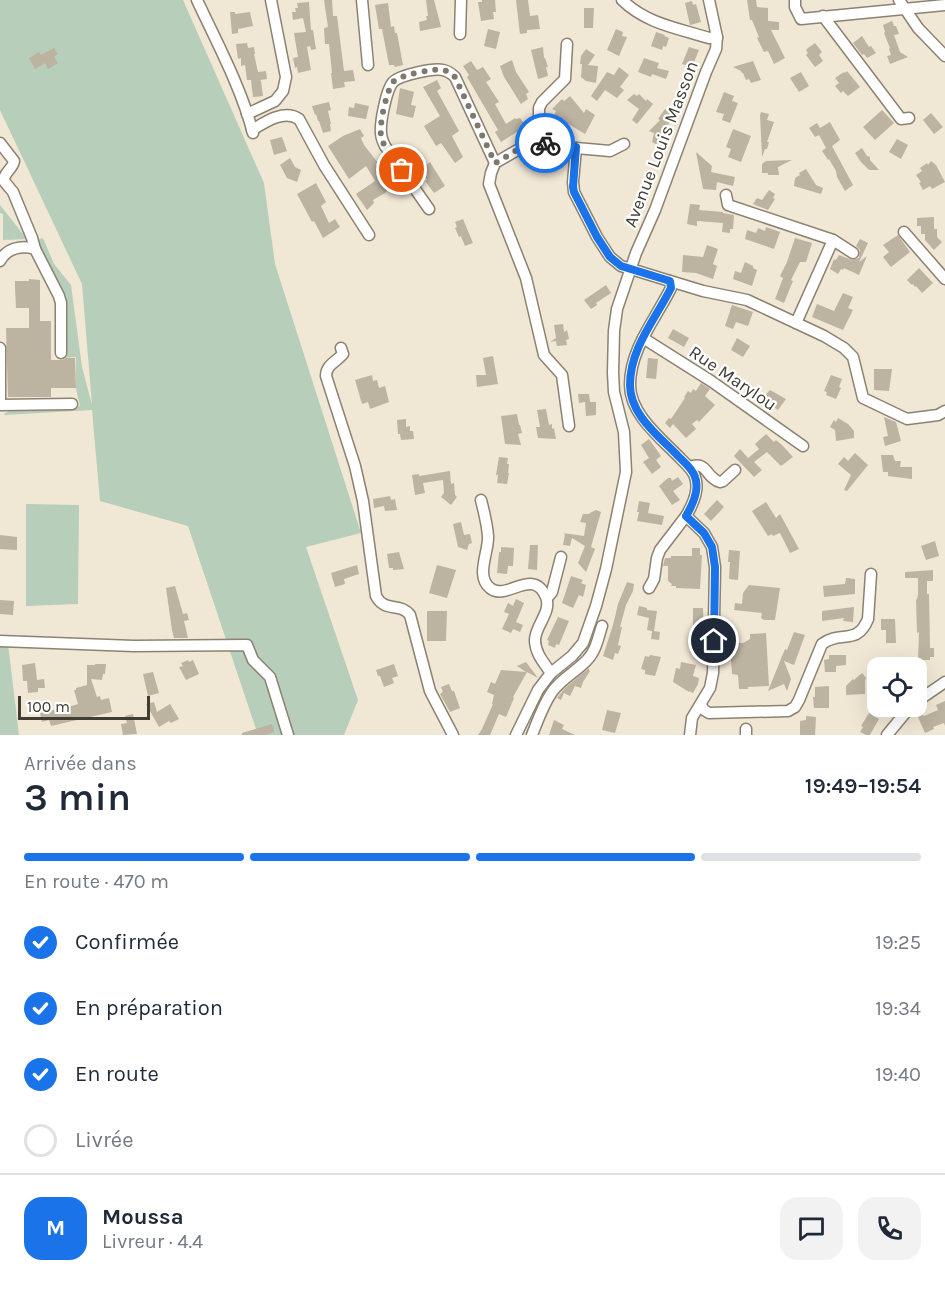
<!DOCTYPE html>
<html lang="fr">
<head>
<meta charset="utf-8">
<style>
	body { margin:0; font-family:Karla,sans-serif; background:#f2f2f3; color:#1f2937; height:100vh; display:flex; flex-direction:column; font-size:22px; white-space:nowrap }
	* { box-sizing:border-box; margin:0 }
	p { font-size:20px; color:#747a83 }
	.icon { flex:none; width:33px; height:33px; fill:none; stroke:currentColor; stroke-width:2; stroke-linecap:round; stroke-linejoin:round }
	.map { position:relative; height:735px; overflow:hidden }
	.panel { display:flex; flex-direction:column; background:#fff; flex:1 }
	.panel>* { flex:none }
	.tools { position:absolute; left:867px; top:657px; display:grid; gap:12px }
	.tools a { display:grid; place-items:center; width:60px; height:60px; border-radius:12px; background:#fff; box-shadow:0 6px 24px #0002; font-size:30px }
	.scale { position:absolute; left:18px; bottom:15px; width:132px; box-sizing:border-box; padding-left:6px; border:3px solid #403d35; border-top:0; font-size:16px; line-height:21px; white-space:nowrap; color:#403d35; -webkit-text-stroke:4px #fff; paint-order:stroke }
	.pin { position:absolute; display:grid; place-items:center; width:51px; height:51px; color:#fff; margin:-26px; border:3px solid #fff; border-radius:50%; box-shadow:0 2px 6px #0007 }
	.courier { position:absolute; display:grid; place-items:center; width:60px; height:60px; margin:-30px; border:4px solid #1a73e8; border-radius:50%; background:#fff; color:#222; box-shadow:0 2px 8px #0007 }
	.head em { font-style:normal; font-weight:600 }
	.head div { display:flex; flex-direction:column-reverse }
	.head { display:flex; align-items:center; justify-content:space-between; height:102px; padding:0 24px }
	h1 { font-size:39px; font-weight:600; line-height:45px }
	.bar { display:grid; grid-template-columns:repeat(4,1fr); gap:9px 6px; align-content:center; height:72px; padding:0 24px }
	.bar i { height:8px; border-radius:4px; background:#e0e1e3 }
	.bar .active { background:#1a73e8 }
	.bar p { grid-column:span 4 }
	.line { display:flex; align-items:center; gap:15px; padding:0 24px; border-top:2px solid #e0e1e3 }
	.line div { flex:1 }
	.round { display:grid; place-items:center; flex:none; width:63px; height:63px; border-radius:18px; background:#f2f2f3 }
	ol { padding:0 24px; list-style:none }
	li { display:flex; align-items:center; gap:18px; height:66px }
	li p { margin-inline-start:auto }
	li .icon { padding:6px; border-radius:50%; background:#1a73e8; color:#fff; stroke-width:4 }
	li:last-child { color:#747a83 }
	li i { width:33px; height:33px; border:3px solid #e0e1e3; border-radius:50% }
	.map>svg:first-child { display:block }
	.green { fill:#b7ceba }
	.building { fill:#bcb3a1 }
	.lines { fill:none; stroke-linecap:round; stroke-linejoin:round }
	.minor-casing { stroke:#8b8271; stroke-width:13 }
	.minor { stroke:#fff; stroke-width:10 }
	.done { stroke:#7e786d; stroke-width:6; stroke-dasharray:0 10.8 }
	.route { stroke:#1a73e8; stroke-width:8 }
	.labels { text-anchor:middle; stroke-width:4.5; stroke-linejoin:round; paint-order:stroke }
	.street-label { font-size:18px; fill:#403d35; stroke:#fff }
</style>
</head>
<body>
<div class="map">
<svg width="945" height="735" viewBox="0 0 945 735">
	<rect width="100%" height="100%" fill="#f1e7d5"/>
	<!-- green -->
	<g class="green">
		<polygon points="0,0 183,0 264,183 275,264 361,533 306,547 358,700 344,735 258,735 188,526 100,501 92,410 4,415 5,413 9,411 54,410 80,406 76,389 76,357 64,358 64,308 40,247 40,243 36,240 43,238 54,264 71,285 82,367 92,405 82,284 0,110"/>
		<polygon points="0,205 27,239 3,240 3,214 0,213"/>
		<polygon points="26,504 79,505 78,604 26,606"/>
		<polygon points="0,644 8,644 19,735 0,735"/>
	</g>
	<!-- building -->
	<g class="building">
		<polygon points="324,0 332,0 333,16 337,16 344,71 353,70 355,81 344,82 345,87 333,89 331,73 332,73 329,44 325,44 324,28 328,27"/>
		<polygon points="426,0 434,0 441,27 420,31 419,22 427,20 426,16 428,16"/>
		<polygon points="482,0 495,0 496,12 493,12 494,19 481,21 478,2 482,2"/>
		<polygon points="516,0 528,0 530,16 538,15 540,29 527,30 527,33 520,34"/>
		<polygon points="747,0 756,0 757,7 768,8 768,21 779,22 779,30 771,30 785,58 774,64 768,51 764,52 757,38 759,37 752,20 750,20"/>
		<polygon points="692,1 693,5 696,4 701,22 690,25 685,3"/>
		<polygon points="309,2 311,30 313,30 316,49 311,50 310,46 307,47 311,70 298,73 297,67 295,68 293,58 298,57 294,33 306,32 303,18 293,20 292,12 296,12 295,8 298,8 297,3"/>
		<polygon points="388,3 391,27 394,26 395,33 397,33 403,65 395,67 394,65 389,65 382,29 379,29 375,5"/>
		<polygon points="584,8 594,8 593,28 584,28"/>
		<polygon points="230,12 235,12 235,14 250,12 253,26 238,29 238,33 232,34"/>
		<polygon points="892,21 894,26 896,26 899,34 894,35 900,52 908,57 890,64 887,56 891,55 889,49 890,48 884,33 885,32 883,25"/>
		<polygon points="488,29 500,32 496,49 484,46"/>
		<polygon points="616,29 623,32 622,36 627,37 619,56 607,50"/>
		<polygon points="656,32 665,35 664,36 669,38 666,47 663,46 662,50 651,46"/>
		<polygon points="862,36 869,47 871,46 876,53 867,58 864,54 862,55 853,43"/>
		<polygon points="247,43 248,48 254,47 255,54 254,54 258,72 266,71 267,79 260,80 261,81 263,96 253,97 251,80 247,80 245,65 241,66 241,58 238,59 236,44"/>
		<polygon points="815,43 822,52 819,55 823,61 815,67 806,55 808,53 806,50 808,48"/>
		<polygon points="543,47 544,58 545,58 548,67 546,67 548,76 538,79 531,50"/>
		<polygon points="689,47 699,50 692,67 682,64"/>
		<polygon points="54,48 58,54 54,57 58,63 48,69 45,63 35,69 29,58 39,52 41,55"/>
		<polygon points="586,49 595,55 588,65 598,66 596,83 586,81 581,77 582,64 580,64 581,56"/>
		<polygon points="644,58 659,63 657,68 669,71 666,79 652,74 651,77 638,72"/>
		<polygon points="512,60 516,72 529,92 526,94 528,99 521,104 504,77 500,66"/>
		<polygon points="471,61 477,70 483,67 491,79 486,82 499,102 495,104 506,124 515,118 516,119 520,118 526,126 501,142 495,132 498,130 467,77 469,75 463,66"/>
		<polygon points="753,61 761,80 751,83 749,79 746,80 743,73 742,73 741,71 733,67"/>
		<polygon points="619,67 629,75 620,87 624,90 617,98 605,90 597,101 591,96 607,72 614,75"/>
		<polygon points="847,71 860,87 848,96 843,91 841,93 835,86 839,83 835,78 844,72 845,73"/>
		<polygon points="801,72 809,86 799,92 790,78"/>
		<polygon points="437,80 441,88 437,91 459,131 452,136 463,157 455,163 441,143 436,146 424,126 440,116 423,87"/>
		<polygon points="400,88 414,92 411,105 416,106 413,118 396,114"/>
		<polygon points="724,92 734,96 732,101 738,103 730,123 722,120 724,114 716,112"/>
		<polygon points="634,94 637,96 639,94 646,101 647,99 653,104 637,124 632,120 639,109 627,100"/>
		<polygon points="570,96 584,113 586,109 595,115 585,134 565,122 560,130 551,125 551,122 556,111 552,109 562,99 564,101"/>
		<polygon points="329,102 331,110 328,111 331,124 330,124 331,131 323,133 319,121 318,121 316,114 315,115 312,106"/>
		<polygon points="355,103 369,106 366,119 348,116 349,107 354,108"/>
		<polygon points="665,109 675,116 662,132 666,134 661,147 652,142 654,133 649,131 660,120 658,119"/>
		<polygon points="882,110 894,123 875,140 863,127"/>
		<polygon points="761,112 769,114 767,120 774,122 767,142 769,142 767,149 765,149 762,157 760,115"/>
		<polygon points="931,113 943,127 934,134 923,120"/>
		<polygon points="830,122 840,140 832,146 853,185 845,191 837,177 836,171 829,159 828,160 822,151 826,148 819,135 815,137 809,128 817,123 820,128"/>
		<polygon points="360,129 364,136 361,138 364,145 379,164 376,165 393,185 385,193 373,200 374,203 367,210 356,194 375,181 374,179 366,166 349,179 328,146 343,136"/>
		<polygon points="733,129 751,136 741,162 728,157 731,149 726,147"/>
		<polygon points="282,137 287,151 274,155 270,140"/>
		<polygon points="897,139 908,145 901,159 889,152"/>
		<polygon points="862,148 867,156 870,157 870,160 879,170 869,170 861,162 855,153"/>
		<polygon points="696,152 712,166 711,172 735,177 733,186 717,182 716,190 703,189"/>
		<polygon points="290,158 295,167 301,170 297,182 287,178 280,165"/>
		<polygon points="792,160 778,167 779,175 768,175 768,173 762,173 762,164 766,161"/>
		<polygon points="931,161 936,165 945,182 932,189 930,186 923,190 919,183 921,182 916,175 922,171 920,168 927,163 928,165"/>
		<polygon points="430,162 445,186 434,193 425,181 427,180 420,169"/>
		<polygon points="806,169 816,185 823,188 821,194 794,186 795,178 800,175 799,173"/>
		<polygon points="316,183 326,202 321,206 329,223 335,219 340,227 323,238 314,221 312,222 297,194"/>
		<polygon points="769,190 775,194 773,198 775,199 768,210 753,204 757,198 762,200"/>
		<polygon points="690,204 700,205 699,210 723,212 723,213 734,215 733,229 730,229 730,233 722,232 723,223 697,221 697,226 687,224"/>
		<polygon points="934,217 934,229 937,229 937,237 942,242 934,250 925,240 925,234 921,234 921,226 917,226 917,218"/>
		<polygon points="463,219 473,243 465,246 461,236 459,237 455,228 457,227 455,222"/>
		<polygon points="766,227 780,232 774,249 745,239 747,230 756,233 758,228 765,231"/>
		<polygon points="898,235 910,252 891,267 883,257 889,252 883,245"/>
		<polygon points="795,238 812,243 806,262 800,262 791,280 793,281 784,303 775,299 783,278 780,276 787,262"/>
		<polygon points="860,239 868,243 859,262 867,256 859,275 844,268 843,270 841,269 838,274 830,269 834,259 836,260 839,255 852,260 859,258 860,250 856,246"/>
		<polygon points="707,245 718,249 713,264 717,266 713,279 696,273 682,272 683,255 703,257"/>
		<polygon points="745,262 753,266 753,268 757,270 752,286 733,279 735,271 741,273"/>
		<polygon points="919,268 933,283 922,293 916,286 915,287 913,284 912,285 907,280"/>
		<polygon points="29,279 40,280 40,321 51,321 51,360 62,360 66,358 75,358 76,388 51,388 51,397 8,397 6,328 29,328 29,308 16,308 15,288 15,281 29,281"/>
		<polygon points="606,285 611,293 596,303 597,305 591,309 584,300"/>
		<polygon points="843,293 853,297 848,308 853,310 843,330 812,317 817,304 834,311"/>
		<polygon points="732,305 753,312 748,326 736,322 733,329 725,326"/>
		<polygon points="563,324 564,332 567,330 569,339 566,340 567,345 557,346 556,341 550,342 556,338 554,325"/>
		<polygon points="673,329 689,338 684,347 668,338"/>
		<polygon points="737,338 750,346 743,357 731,350"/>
		<polygon points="493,356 498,384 477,387 476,375 486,375 483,358"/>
		<polygon points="648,358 658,359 656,379 646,378"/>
		<polygon points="874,369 892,369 889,391 874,390"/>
		<polygon points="372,375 373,381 377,380 379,388 385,386 389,402 370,409 368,402 362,404 355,380"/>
		<polygon points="831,375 842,379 839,387 841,388 836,399 826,395 827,392 824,391"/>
		<polygon points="701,383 710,389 705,396 715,405 699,422 697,420 692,424 696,429 686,438 673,424 670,428 665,423 669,418 671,419 685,398 684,397 688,391 691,393 693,389 696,391"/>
		<polygon points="770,390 786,399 778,410 762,399"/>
		<polygon points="578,394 589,394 590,402 596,402 596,415 586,416 585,402 579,403"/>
		<polygon points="546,409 549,425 552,424 552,429 554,428 556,439 538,438 536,427 540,427 537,410"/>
		<polygon points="517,414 519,425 520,425 522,433 518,434 521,445 505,444 501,416"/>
		<polygon points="884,417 896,422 901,441 885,446 883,437 888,436"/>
		<polygon points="838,418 848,424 854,431 854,438 836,441 835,430 830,427 834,420 836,422"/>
		<polygon points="406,419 406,427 410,426 410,431 413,431 414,439 401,440 400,434 398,434 397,420"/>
		<polygon points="766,434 774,442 776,440 781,444 793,457 781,466 767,452 754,462 762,470 754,477 734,456 740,449 748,458 759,449 755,444"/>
		<polygon points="649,439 661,456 656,460 661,467 652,474 643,462 649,458 641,445"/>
		<polygon points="855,453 868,465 847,491 844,490 851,475 838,464 844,457 848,461"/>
		<polygon points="881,455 893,455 895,461 901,461 900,467 912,467 912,479 888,476 888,472 883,472"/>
		<polygon points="499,457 508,458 507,464 509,464 508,473 509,473 507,484 497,483 498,475 496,475"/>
		<polygon points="450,471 451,484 454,483 455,495 457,497 451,505 441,497 444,493 443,480 423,483 425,493 415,495 412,475 419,474 419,476"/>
		<polygon points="678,477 683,484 673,491 680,500 672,505 659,486 668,478 671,478 672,481"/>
		<polygon points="390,496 391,500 395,499 397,510 385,511 384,506 374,508 373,499"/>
		<polygon points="717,500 724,507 711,521 704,514"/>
		<polygon points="639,501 650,503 648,513 664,516 662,525 637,521 639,512 637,512"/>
		<polygon points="766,502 776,518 780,514 799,549 790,553 780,533 773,536 772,534 768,536 752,511"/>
		<polygon points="596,510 601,512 591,547 595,549 586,572 578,563 585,546 572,538 570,546 563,545 565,534 563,533 584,536 586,523 580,522 583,514 588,514"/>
		<polygon points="461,522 464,535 470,534 472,543 469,544 467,550 458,547 453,524"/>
		<polygon points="0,535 17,537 17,550 0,549"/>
		<polygon points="935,541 939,556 926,560 921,546"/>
		<polygon points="530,545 538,545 537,570 528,569"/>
		<polygon points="501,547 514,548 513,566 508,566 507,574 497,573 499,552 501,552"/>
		<polygon points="692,548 700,548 700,555 702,555 700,589 676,588 676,586 671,586 672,584 668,581 668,566 663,566 665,558 671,558 671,556 692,556"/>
		<polygon points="729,550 740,551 738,580 729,579 730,562 728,562"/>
		<polygon points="399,552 404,569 393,570 393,568 389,568 387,554"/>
		<polygon points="357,565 359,574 344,579 345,584 335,587 331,573"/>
		<polygon points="437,565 456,570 447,598 429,593"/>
		<polygon points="933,570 933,581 927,581 927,594 929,594 930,648 934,648 934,657 930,657 930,660 918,660 919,632 917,633 916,600 917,599 918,594 918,578 905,578 905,572"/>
		<polygon points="571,576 583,580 581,583 586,585 583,597 579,595 573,608 562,603"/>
		<polygon points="846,578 855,579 855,594 824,597 823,586 845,584"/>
		<polygon points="627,582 634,584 633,591 626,605 620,627 622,627 618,645 621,646 618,654 615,653 613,660 603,656 613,625 618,604"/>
		<polygon points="749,585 780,588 775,620 764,620 761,618 762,613 734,610 735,603 742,604 743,593"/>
		<polygon points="175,586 183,614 187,613 189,620 184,621 188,638 174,638 172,630 166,588"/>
		<polygon points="516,599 524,603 516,622 523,625 520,632 513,629 511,633 502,629 509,614 504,612 508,603 513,606"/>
		<polygon points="0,600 14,601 13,615 0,614"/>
		<polygon points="639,606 647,608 647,610 657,611 654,631 660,632 659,640 651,639 652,631 647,630 649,618 637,615"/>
		<polygon points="854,607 853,622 843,621 844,618 822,621 822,611"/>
		<polygon points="693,608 703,608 704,642 693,643"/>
		<polygon points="427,611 447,611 446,641 427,641"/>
		<polygon points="558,617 569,621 559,645 556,644 555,648 548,645 549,641 547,640"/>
		<polygon points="881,619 895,619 896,643 886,643 886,630 881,630"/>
		<polygon points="794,632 805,635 794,665 784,661 791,679 787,691 784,684 768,691 785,649 787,650"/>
		<polygon points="766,633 769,686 748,687 748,689 739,689 738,675 732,674 730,643 743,643 750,639 750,634"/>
		<polygon points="650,655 661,657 655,676 645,674 645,670 641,669 645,656 649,657"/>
		<polygon points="829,655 846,655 846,665 836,666 836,672 825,672 824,660 829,659"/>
		<polygon points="188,660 189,662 193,660 199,674 186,680 179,667 183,666 181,663"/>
		<polygon points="526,662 538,678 527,672 513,697 514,698 506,717 499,714 490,735 478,735 482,729 493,704 492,704 494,695 487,692 491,682 495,684 501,670 526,672 517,666"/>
		<polygon points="681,662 696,665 693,676 699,678 698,684 693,693 689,691 689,692 673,682 676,668 680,669"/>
		<polygon points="35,663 37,680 44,679 45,688 38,688 38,692 28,693 27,681 23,681 22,665"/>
		<polygon points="95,664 106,664 105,674 103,674 102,680 91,679 97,697 100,696 101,700 109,698 112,712 51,726 49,720 42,722 40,713 58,709 60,705 64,704 68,707 78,704 74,690 76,690 76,688 87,685 87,665 95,665"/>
		<polygon points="394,664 398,676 392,678 394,683 384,687 380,676 378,676 376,670"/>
		<polygon points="589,668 589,670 590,671 583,682 581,688 575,686 570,696 564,693 561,700 557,698 565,688"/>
		<polygon points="153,672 159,693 148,696 143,674"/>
		<polygon points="862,673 866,678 865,680 865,694 846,695 846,686 853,679 854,680"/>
		<polygon points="449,684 452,691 454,691 460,708 450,712 440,694 443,692 441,687"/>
		<polygon points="829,686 829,708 814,708 813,697 815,697 815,687"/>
		<polygon points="945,701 945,726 944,723 933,727 934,729 925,733 918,717 923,715 924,716 938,710 936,705"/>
		<polygon points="154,702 157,712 170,704 179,719 171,723 169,721 159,727 146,704"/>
		<polygon points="607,710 621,713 615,733 602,730"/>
		<polygon points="869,713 879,719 870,735 866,735 860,732 863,727 861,726"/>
		<polygon points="133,714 137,734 123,735 121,724 127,723 125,716"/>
		<polygon points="806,716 816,717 815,735 800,735 800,721 806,720"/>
		<polygon points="554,720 564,725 562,729 575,735 549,735"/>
		<polygon points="272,724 274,732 265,735 242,735 242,733"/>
	</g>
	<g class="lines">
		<!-- minor casing -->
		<g class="minor-casing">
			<g id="minor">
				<path d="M 197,0 C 217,43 241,87 253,133"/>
				<polyline points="362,0 368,65"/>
				<path d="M 622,0 C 647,24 677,28 709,38 L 717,37"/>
				<polyline points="795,0 795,7 801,19 945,5"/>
				<polyline points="899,0 918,28 945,56"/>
				<polyline points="823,16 901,119 909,118"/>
				<polyline points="460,34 461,0"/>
				<polyline points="247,114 275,101 283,91 286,77 271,0"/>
				<path d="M 252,130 C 265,122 284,109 299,119 L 324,165 L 369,235"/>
				<polyline points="539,142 539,108 542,102 565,79 567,44"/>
				<path d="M 0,143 L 14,161 C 13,169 3,173 4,181 L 13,192 L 32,238 L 35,249"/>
				<polyline points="576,148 610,151 624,144"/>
				<polyline points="495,163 491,173 489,184 526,278 544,355 562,375 569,426"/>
				<polyline points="726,195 728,205 833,240 796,323"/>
				<path d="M 429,209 L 385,146 C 383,142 381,138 381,133 C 380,123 386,90 393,82 C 400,75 433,68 443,70 C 448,71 451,73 455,77 L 495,163 L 526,145 L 535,142 L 576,148 L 573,182 L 574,192 L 597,237 L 610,257 L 621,266 L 670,281 L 671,288 C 655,320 630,349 630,385 C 630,415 662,439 681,459 C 686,464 693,470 695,477 C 700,490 692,506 686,516 L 704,533 L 712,547 L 715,567 L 713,673 L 710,688 L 692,718 L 690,735"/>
				<polyline points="904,232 945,279"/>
				<polyline points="833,240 853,253"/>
				<path d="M 0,261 C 7,248 21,245 35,249 L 59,296 L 61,303 L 61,353"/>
				<polyline points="670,281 703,291 747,300 824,336 844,348 853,357 863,398 907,419 938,415 945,411"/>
				<polyline points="643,338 711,381 803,446"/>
				<polyline points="0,348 0,405 72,404"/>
				<path d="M 341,348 L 343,354 C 336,362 326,365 326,376 L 355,466 L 363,501 L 376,596 C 385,613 400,602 410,615 L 430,691 L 453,735"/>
				<path d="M 689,467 C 708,460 705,478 720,482 L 723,481 L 735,470"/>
				<path d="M 481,500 C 484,512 487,523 488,536 C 489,552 475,576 490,588 C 506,602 533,566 546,597 C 552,612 535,626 535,640 C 535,653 544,663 551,673"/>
				<polyline points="649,588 654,579 657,558 660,550 686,516"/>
				<polyline points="547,598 552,592 561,557"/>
				<polyline points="0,641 134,646 247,645 253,660 270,677 288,735"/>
				<polyline points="916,702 945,682"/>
				<path d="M 701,705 L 704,710 L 709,713 L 788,711 L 795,707 L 799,700 L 822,644 C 841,630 857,646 868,619 L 871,574"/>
				<polyline points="516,735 538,690 551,673 572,656 583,643 596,606 606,569 626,472 624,432 614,392 613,373 614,331 617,309 636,253 655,210 706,72 716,49 717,37 709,0"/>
				<path d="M 532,735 C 538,720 543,705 552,692 C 562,678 576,672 587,660 C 596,651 598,638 602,626"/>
				<polyline points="746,735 746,729"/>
				<polyline points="887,735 911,706"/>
			</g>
		</g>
		<!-- minor -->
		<use href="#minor" class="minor"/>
	</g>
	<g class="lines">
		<!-- done -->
		<path class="done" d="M 402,170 C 394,160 383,148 381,135 C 379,125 387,88 394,81 C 401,75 434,68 443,70 C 448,71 451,74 455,77 L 495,163 C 511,155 527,140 545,143"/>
		<!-- route -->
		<path class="route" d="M 545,143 L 576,147 L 573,187 L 574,192 L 597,237 L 610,257 L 621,266 L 670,281 L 671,288 C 655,320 630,348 630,385 C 630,415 659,436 678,456 C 684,462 693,469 695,477 C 700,490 692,506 686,516 L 704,533 L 712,547 L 715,567 L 714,641"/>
	</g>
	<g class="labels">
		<!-- street labels -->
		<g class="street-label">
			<text transform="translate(661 144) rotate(-69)" y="6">Avenue Louis Masson</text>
			<text transform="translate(733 378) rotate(34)" y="6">Rue Marylou</text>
		</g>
	</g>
</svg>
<div class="tools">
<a><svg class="icon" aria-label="locate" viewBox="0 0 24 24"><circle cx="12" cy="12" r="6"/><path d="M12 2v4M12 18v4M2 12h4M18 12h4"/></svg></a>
</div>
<div class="scale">100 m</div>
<div class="pin" style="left:402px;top:170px;background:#ea580c"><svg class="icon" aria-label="bag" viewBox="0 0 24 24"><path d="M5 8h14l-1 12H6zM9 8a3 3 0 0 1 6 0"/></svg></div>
<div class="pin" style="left:714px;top:641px;background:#1f2937"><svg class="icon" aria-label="home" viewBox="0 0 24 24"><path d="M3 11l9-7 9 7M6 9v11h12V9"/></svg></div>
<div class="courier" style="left:545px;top:143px"><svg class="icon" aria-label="bike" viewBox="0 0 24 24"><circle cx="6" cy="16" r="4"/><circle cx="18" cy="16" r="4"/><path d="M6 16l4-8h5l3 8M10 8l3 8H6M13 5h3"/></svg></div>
</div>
<section class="panel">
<div class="head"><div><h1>3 min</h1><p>Arrivée dans</p></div><em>19:49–19:54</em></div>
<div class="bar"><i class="active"></i><i class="active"></i><i class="active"></i><i></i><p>En route · 470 m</p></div>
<ol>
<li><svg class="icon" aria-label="check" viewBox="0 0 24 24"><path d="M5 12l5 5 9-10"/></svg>Confirmée<p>19:25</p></li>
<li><svg class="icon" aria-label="check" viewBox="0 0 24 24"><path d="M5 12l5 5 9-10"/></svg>En préparation<p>19:34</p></li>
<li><svg class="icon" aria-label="check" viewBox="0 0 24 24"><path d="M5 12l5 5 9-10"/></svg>En route<p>19:40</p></li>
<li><i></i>Livrée</li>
</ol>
<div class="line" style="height:108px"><b class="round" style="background:#1a73e8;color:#fff">M</b><div><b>Moussa</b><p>Livreur · 4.4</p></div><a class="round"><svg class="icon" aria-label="chat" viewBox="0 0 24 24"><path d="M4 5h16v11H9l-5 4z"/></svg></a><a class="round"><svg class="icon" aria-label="phone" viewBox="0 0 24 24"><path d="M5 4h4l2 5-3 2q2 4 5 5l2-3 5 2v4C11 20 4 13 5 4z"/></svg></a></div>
</section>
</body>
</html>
